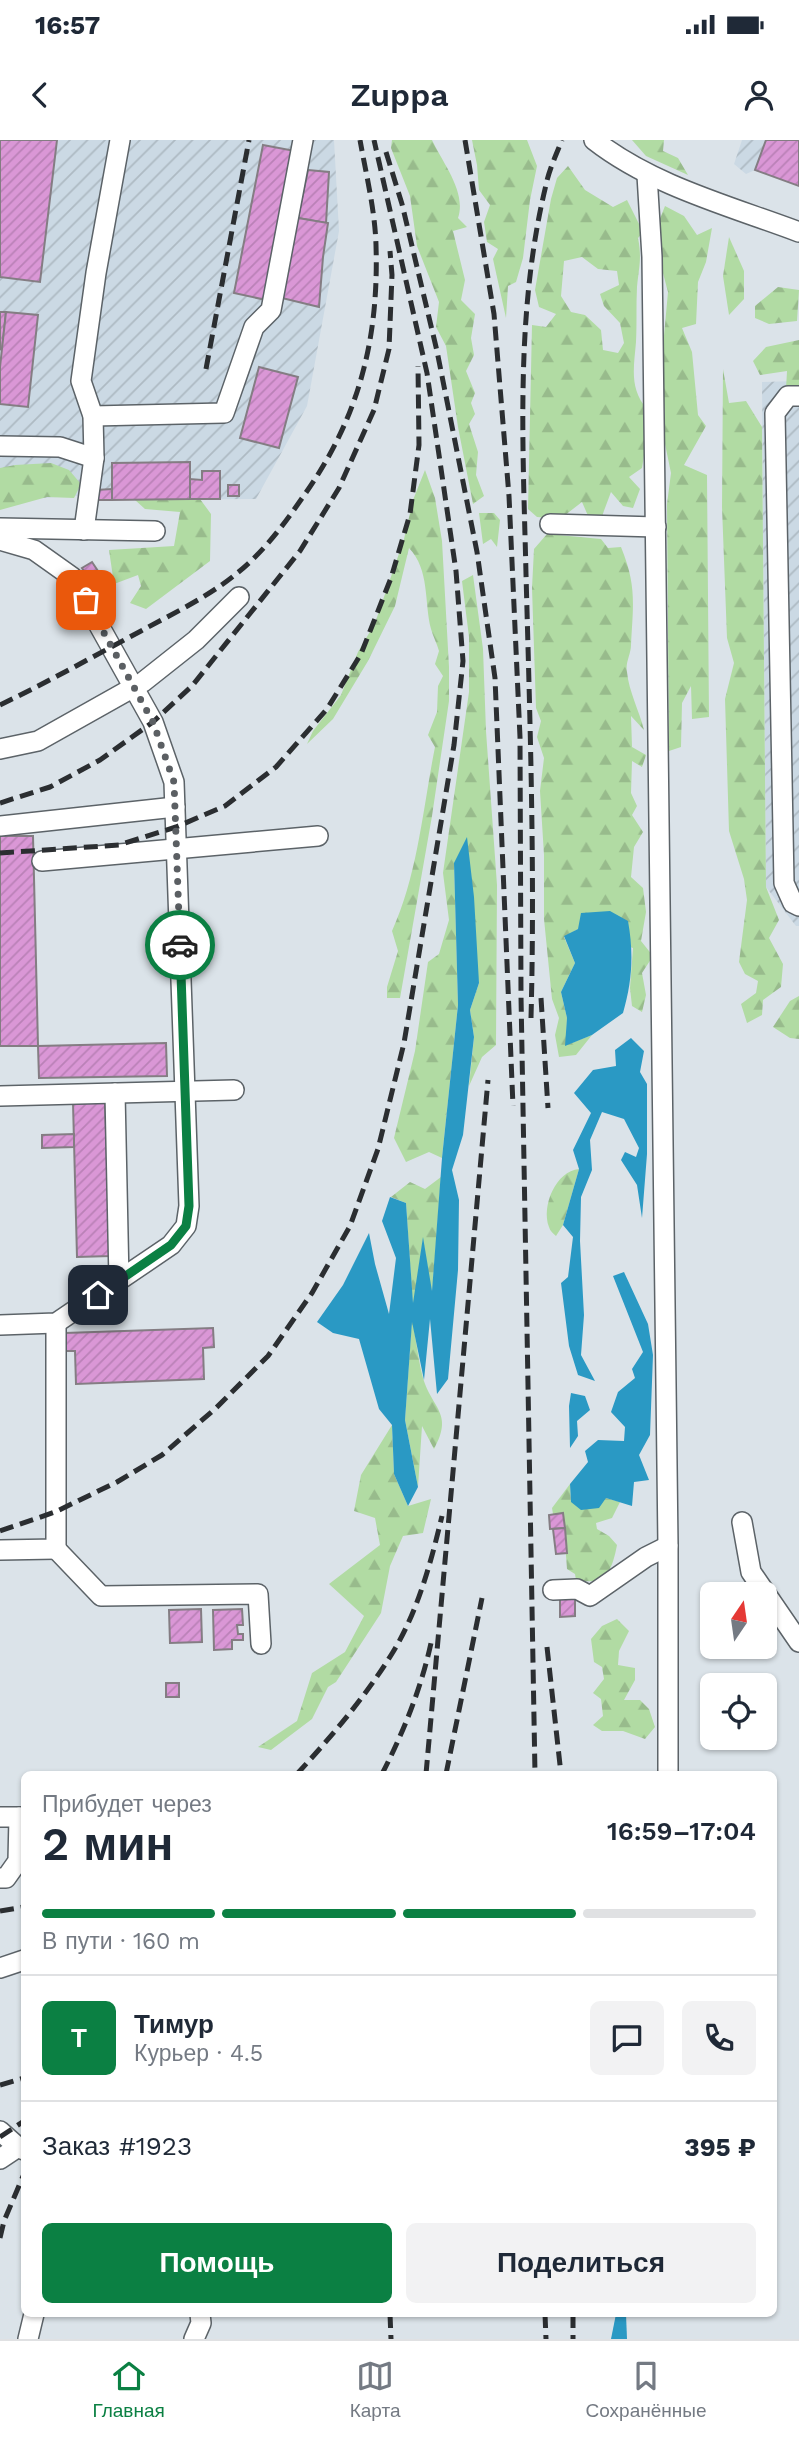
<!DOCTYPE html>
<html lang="ru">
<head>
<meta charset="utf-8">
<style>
	body { margin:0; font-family:"Work Sans",sans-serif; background:#f2f2f3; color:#1f2937; height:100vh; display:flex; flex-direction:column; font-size:26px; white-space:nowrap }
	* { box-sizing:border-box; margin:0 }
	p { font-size:23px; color:#747a83 }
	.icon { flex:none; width:38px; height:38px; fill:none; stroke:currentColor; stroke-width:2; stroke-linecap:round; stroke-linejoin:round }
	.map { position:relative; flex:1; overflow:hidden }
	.sheet { position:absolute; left:21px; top:1631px; width:756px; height:546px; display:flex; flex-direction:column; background:#fff; border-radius:10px; box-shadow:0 2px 5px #0004 }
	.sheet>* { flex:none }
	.needle { width:46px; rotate:13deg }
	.buttons { position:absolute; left:700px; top:1442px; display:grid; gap:14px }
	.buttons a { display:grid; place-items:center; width:77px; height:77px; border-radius:10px; background:#fff; box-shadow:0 2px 5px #0004; font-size:35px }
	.pin { position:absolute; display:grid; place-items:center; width:60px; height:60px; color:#fff; margin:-30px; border-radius:14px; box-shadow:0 4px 10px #0006 }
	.courier { position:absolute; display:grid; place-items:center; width:70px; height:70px; margin:-35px; border:5px solid #0b8043; border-radius:50%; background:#fff; color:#222; box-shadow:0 2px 9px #0007 }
	.summary em { font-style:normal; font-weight:600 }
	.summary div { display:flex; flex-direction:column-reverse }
	.summary { display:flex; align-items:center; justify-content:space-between; height:119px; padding:0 21px }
	h1 { font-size:46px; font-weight:600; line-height:52px }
	.bar { display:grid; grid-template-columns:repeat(4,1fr); gap:10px 7px; align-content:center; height:84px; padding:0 21px }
	.bar i { height:9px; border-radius:5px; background:#e0e1e3 }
	.bar .active { background:#0b8043 }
	.bar p { grid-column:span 4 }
	.line { display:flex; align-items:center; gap:18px; padding:0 21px; border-top:2px solid #e0e1e3 }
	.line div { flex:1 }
	.round { display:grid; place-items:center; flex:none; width:74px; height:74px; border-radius:10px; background:#f2f2f3 }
	.cta { display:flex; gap:14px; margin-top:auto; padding:14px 21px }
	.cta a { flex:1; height:80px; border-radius:10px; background:#0b8043; color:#fff; font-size:28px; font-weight:600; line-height:80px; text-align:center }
	.cta a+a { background:#f2f2f3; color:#1f2937 }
	.status { display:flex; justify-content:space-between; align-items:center; height:49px; padding:0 35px; background:#fff; direction:ltr }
	.status svg { height:19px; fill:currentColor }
	header { display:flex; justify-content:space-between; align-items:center; height:91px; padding:0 21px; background:#fff; font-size:32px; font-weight:600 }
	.tab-bar { display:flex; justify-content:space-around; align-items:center; height:98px; border-top:2px solid #e0e1e3; background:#fff; font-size:19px; color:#747a83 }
	.tab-bar a { display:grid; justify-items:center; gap:4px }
	.tab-bar .active { color:#0b8043 }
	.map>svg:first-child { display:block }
	.industrial { fill:url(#industrial-furrows) }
	.forest { fill:url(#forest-firs); fill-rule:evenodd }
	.water { fill:#2a99c4 }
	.building { fill:url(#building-hatch); stroke:#847d83; stroke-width:2 }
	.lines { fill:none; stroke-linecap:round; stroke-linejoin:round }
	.minor-casing { stroke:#5c6368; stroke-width:22 }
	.minor { stroke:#fff; stroke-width:19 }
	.rail { stroke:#2b2e31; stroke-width:5; stroke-dasharray:14 7; stroke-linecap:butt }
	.done { stroke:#5b5f63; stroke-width:7; stroke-dasharray:0 12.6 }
	.route { stroke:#0b8043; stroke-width:9 }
</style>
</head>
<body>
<div class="status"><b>16:57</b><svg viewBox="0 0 49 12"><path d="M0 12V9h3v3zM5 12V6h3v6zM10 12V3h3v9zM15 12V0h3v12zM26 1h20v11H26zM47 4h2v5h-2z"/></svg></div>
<header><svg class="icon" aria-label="back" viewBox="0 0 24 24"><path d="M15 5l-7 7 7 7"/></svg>Zuppa<svg class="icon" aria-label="person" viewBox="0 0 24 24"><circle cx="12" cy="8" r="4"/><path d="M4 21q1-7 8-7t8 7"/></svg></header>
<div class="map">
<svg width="799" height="2199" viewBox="0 0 799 2199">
	<defs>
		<pattern id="industrial-furrows" width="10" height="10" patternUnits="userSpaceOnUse" patternTransform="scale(1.75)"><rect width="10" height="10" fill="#cbd9e4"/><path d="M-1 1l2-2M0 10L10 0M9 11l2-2" fill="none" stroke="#aebac3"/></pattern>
		<pattern id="forest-firs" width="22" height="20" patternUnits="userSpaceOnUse" patternTransform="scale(1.75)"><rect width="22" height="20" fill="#b1dba3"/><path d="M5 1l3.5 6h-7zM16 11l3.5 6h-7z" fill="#98bb8c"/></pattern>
		<pattern id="building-hatch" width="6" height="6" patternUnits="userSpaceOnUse" patternTransform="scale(1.75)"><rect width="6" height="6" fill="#da97d6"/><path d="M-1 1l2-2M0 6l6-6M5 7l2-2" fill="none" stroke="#ba81b7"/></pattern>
	</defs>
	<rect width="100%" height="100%" fill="#dbe3e9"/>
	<!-- industrial -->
	<g class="industrial">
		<polygon points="0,0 334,0 339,91 307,266 256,359 96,360 96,355 0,360"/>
		<polygon points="742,0 799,0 799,46 755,30 746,34 734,24"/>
		<polygon points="799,241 799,786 796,786 766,747 762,242"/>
	</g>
	<!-- forest -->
	<g class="forest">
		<path d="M 392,0 L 432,0 C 442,22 467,52 458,78 L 467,87 L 453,91 L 465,140 L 461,160 L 475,174 L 471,198 L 474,215 L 466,231 L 475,253 L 471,263 L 475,274 L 469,284 L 478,312 L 476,335 L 484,356 L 473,364 L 458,287 L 446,206 L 436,187 L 439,162 L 417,106 L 410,56 L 391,8 Z"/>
		<polygon points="472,0 527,0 537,26 530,60 523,118 516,142 508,146 506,178 493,119 498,109 487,102 484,82 490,65 479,50 477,25"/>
		<polygon points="632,0 664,0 663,11 678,18 688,35 646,16"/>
		<path d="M 568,26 L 585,50 L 613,67 L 627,60 L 643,92 L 638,98 C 642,118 639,127 637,147 C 636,165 637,183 636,202 C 634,227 629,248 647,269 L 646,303 L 642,328 L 629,337 L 640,349 L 633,368 L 623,366 L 611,352 L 602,376 L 589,378 L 582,362 L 560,379 L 537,377 L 528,369 L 532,185 L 546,187 L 556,174 L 539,167 L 535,150 L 551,59 L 557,38 ZM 582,117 L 598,129 L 617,131 L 619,145 L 600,154 L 604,166 L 620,183 L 624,203 L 618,213 L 603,210 L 601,190 L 585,175 L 571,172 L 561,156 L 564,121 Z"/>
		<polygon points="665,66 684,76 697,95 712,88 706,122 698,142 696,184 682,188 692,212 698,275 706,286 684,325 707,335 709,577 692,579 691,546 682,563 681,607 669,611 667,364 671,333 665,304 665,272 660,239 668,152 660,122 659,81"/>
		<polygon points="729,97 744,131 744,159 729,175 723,136"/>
		<polygon points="778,147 799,150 797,181 769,184 755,178 755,166"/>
		<polygon points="799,200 799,248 786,249 787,231 760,235 753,221 766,207"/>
		<polygon points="723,229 729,263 746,261 762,287 766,747 779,780 769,798 783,824 781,847 763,860 762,875 747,883 741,864 756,853 758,841 745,834 739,822 747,760 744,739 729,691 725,559 734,523 727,498 722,367"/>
		<polygon points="51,323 69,330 81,344 74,358 47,357 0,370 0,328 15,325"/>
		<path d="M 425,330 L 435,358 L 442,401 L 449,527 L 449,561 L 432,676 L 400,858 L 387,858 L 387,847 L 398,811 L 392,791 C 418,734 423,667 435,607 L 428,595 L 437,572 L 438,546 L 443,536 L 435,524 L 439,511 C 437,504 433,496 431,489 C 424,462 430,430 409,408 L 395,466 L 368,521 L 333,579 L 307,604 L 313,591 L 341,555 L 358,512 L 375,483 L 404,399 L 413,360 Z"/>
		<polygon points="200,359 211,374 210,421 146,469 130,463 141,446 138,435 114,444 109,410 174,406 180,372 145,369 135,360"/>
		<polygon points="479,373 494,373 500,380 497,407 491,399 483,404"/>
		<path d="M 547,394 L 601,399 L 608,408 L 621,407 C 637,446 633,465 631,505 C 631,514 625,523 627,532 C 629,552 639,570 644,590 L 631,576 L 632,607 L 646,615 L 642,627 L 632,621 L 631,653 L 637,666 L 632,675 L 643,692 L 634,707 L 631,737 L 643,748 L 646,772 L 641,801 L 653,816 L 642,833 L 646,855 L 642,872 L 632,866 L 630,848 L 633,808 L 578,789 L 564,797 L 575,823 L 561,852 L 567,878 L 566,905 L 592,895 L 576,915 L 559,917 L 555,895 L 559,878 L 552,859 L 544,779 L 544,715 L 540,651 L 544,618 L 537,597 L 541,581 L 536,568 L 532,448 L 534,409 Z"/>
		<polygon points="473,435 483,509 486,591 497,745 496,905 482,917 469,946 474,897 470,870 479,843 454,723 458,865 442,1018 429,1012 406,1022 394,998 415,911 428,822 439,814 449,780 443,733 469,552 469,497 462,441"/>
		<polygon points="799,856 799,899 790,898 773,887 790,861"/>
		<path d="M 579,1029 L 563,1085 L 556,1096 C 553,1093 550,1091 549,1087 C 541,1066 556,1031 579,1029 Z"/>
		<polygon points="441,1037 432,1155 423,1100 413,1168 406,1063 391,1057 410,1042 425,1049"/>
		<path d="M 412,1178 C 416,1198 418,1219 423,1238 C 432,1269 454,1273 434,1309 L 422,1286 L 418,1347 L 405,1280 Z"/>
		<polygon points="392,1285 394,1334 408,1366 431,1359 423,1393 403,1396 390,1426 381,1473 336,1542 328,1547 312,1579 271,1610 258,1607 297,1581 312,1533 345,1512 364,1476 329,1444 380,1405 375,1378 354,1371 361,1335"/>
		<path d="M 570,1344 L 571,1362 L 606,1358 L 620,1362 L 612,1378 L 596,1383 L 597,1389 L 609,1396 L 617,1405 C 612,1431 606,1446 576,1440 L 575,1434 L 567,1429 L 563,1374 L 553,1374 L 552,1368 Z"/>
		<polygon points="617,1479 629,1491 619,1511 618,1525 635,1528 635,1540 624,1560 640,1560 649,1569 655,1587 645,1599 623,1591 602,1591 593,1585 603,1576 601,1559 593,1553 604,1539 602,1527 594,1522 591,1499 602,1486"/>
	</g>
	<!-- water -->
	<g class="water">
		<polygon points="467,697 474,757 479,843 470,870 474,897 463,995 452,1030 459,1060 458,1130 448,1239 437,1254 430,1179 424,1240 412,1182 405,1280 418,1347 408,1366 394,1334 392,1285 379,1269 359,1199 333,1193 317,1182 343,1145 369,1093 375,1124 389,1174 396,1118 382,1081 390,1057 406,1063 413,1163 423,1097 432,1151 442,1018 458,865 454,723"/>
		<path d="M 610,771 L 628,781 C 634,814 632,842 623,873 L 592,895 L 565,906 L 567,878 L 561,852 L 575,823 L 564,796 L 578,789 L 581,773 Z"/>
		<polygon points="631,898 644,911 640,932 647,944 647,1014 642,1078 637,1045 621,1020 625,1012 636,1017 639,1008 624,979 602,972 590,1000 592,1030 581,1057 580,1101 584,1175 581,1215 595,1241 578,1235 569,1206 561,1143 568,1137 573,1097 563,1085 579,1029 573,1010 591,973 574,953 593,930 616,926 615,910"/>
		<polygon points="624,1132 648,1184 653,1215 650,1295 639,1315 649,1340 634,1342 632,1366 606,1358 599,1368 581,1370 571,1362 570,1344 588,1322 585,1311 598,1300 624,1301 625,1287 611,1272 618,1252 635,1238 632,1229 643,1212 613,1136"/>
		<polygon points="571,1253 585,1256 590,1270 577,1281 578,1296 570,1308 569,1266"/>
		<polygon points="616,2174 626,2174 627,2199 611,2199"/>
	</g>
	<!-- building -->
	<g class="building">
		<polygon points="0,0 57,0 40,142 0,137"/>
		<polygon points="766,0 799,0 799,46 755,30"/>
		<polygon points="263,5 295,11 266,160 234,153"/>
		<polygon points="308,30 329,32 326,83 298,78"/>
		<polygon points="298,78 328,83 323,117 319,167 282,158"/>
		<polygon points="0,172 6,172 2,210 0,209"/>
		<polygon points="6,172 38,175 28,267 0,264 0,227"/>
		<polygon points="259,227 298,237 279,308 240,298"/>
		<polygon points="190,322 190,359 112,360 112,323"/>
		<polygon points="202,331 220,331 220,359 190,359 190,339 202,340"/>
		<rect x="228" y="345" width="11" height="11"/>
		<polygon points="112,349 112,360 96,360 96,350"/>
		<polygon points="92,422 102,437 93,444 82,428"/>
		<polygon points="0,696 33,696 38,906 0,906"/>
		<polygon points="166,903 167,936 39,938 38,906"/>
		<polygon points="105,962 110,1116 77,1117 73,963"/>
		<polygon points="74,994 74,1007 42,1008 42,995"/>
		<polygon points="213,1188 214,1207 203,1208 204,1239 76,1244 75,1211 66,1211 65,1193"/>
		<polygon points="563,1373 565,1388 550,1389 549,1375"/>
		<polygon points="565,1388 567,1413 556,1414 553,1389"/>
		<polygon points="560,1457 575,1457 575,1476 560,1477"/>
		<polygon points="201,1469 202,1502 170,1503 169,1470"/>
		<polygon points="242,1469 243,1485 237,1485 238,1494 243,1494 243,1500 232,1500 232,1509 214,1510 213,1470"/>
		<rect x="166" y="1543" width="13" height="14"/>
	</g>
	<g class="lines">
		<!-- minor casing -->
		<g class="minor-casing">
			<g id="minor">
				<path d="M 594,0 C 653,46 730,66 799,92"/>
				<polyline points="647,35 652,117 668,1406 668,1634"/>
				<polyline points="799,256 788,256 775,273 784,743 793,763 799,766"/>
				<polyline points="93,276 224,273 254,187 271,170 303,0"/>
				<polyline points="0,306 60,307 94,318"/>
				<polyline points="550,384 656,387"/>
				<polyline points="0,388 155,391"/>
				<polyline points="84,390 94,318 93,276 81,241 96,133 120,0"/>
				<polyline points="0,400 34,410 72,437 153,582 174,642 189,1066 186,1086 171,1105 56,1183 0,1185"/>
				<polyline points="0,609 38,601 143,542 196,500 239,457"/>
				<polyline points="0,686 175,667"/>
				<polyline points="42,721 318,696"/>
				<polyline points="115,953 119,1141"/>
				<polyline points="0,956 234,950"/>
				<polyline points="742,1382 751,1432 799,1502"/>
				<polyline points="56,1409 101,1456 258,1454 261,1504"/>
				<polyline points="0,1410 56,1409 56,1183"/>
				<polyline points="553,1450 577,1449 590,1456 646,1417 668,1406"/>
				<polyline points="0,1677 24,1677"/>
				<polyline points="0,1738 6,1738 18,1721 19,1677"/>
				<polyline points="0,1828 24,1820"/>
				<polyline points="0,1991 18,2007 24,2010"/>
				<polyline points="0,2019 18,2007"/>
				<polyline points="28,2199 34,2174"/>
				<polyline points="194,2199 201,2183 200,2174"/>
			</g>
		</g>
		<!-- minor -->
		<use href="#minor" class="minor"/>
		<!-- rail -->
		<g class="rail">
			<polyline points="465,0 494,174 509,356 520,597 521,856 535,1634"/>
			<polyline points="386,12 402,64 437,211 477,412 495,538 513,966"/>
			<polyline points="206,229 249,0"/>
			<path d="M 0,565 C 48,542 94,516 141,491 C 172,474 208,457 236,434 C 264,412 285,383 305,354 C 359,277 379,199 376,105 C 375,70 366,34 360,0"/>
			<polyline points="0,663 50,647 100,620 153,582 192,546 300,411 339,348 374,270 389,209 392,135 390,111"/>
			<polyline points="0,713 119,705 176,687 225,666 276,627 327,569 361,514 391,438 410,374 419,305 418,226"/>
			<polyline points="541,858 548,968"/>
			<path d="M 531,878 C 535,730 530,582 526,434 C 523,305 515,172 546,45 C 549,30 556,15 562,0"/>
			<polyline points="0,1391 55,1372 117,1342 162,1315 216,1268 268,1216 312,1153 350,1086 378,1009 404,903 454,605 463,521 456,431 427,233 374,0"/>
			<polyline points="547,1507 561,1634"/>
			<path d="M 297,1634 C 332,1596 366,1556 393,1512 C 418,1471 431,1422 442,1376"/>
			<path d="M 382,1634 C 403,1593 421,1549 431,1503"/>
			<polyline points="426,1634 488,940"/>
			<polyline points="446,1634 482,1458"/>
			<polyline points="0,1771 24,1767"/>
			<polyline points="0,1945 24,1938"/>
			<polyline points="0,1997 24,1981"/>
			<polyline points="0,2098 4,2081 24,2034"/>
			<polyline points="390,2174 391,2199"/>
			<polyline points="545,2174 546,2199"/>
			<polyline points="573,2174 573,2199"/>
		</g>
	</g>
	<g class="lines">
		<!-- done -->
		<polyline class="done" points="86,460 153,582 174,642 180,805"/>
		<!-- route -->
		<polyline class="route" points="98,1155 171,1105 186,1086 189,1066 180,805"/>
	</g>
</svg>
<div class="buttons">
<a><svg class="needle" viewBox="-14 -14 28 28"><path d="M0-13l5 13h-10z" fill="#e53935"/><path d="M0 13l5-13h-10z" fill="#747a83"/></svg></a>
<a><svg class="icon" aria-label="locate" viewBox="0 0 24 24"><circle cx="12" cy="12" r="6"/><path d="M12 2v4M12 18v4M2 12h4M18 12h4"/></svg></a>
</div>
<div class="pin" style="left:86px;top:460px;background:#ea580c"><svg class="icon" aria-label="bag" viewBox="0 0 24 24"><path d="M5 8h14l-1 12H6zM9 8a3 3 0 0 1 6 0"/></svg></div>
<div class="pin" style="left:98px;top:1155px;background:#1f2937"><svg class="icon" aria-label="home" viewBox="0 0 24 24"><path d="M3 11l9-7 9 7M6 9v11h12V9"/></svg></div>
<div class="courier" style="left:180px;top:805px"><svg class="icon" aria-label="car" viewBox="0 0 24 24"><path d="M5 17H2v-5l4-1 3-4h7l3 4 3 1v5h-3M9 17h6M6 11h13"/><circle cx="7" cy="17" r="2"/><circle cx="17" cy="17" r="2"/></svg></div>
<section class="sheet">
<div class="summary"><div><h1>2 мин</h1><p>Прибудет через</p></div><em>16:59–17:04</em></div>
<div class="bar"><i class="active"></i><i class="active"></i><i class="active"></i><i></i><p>В пути · 160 m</p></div>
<div class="line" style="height:126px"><b class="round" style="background:#0b8043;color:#fff">Т</b><div><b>Тимур</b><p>Курьер · 4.5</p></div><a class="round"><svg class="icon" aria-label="chat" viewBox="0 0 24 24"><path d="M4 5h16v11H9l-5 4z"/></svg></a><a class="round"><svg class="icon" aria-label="phone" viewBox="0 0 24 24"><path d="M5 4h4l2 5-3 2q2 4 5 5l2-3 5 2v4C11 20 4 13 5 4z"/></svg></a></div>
<div class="line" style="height:91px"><div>Заказ #1923</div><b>395 ₽</b></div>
<div class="cta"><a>Помощь</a><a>Поделиться</a></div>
</section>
</div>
<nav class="tab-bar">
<a class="active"><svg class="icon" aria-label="home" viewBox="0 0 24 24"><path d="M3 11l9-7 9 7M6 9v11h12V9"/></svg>Главная</a>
<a><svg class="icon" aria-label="map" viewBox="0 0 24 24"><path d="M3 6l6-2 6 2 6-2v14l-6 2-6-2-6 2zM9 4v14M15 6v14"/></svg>Карта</a>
<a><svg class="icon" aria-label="saved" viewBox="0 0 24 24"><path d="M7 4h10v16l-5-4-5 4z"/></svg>Сохранённые</a>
</nav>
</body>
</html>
